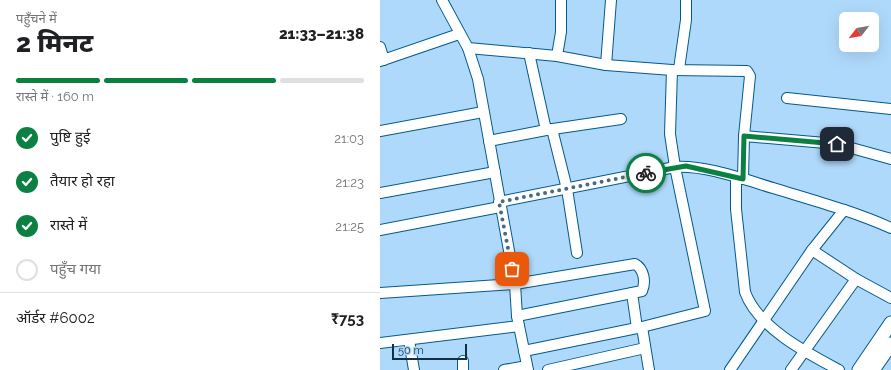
<!DOCTYPE html>
<html lang="hi">
<head>
<meta charset="utf-8">
<style>
	body { margin:0; font-family:Raleway,"Noto Sans Devanagari",sans-serif; background:#f2f2f2; color:#202124; height:100vh; display:flex; flex-direction:column; font-size:15px; white-space:nowrap }
	* { box-sizing:border-box; margin:0 }
	p { font-size:13px; color:#757577 }
	.icon { flex:none; width:22px; height:22px; fill:none; stroke:currentColor; stroke-width:2; stroke-linecap:round; stroke-linejoin:round }
	.map { position:relative; flex:1; overflow:hidden }
	.drawer { display:flex; flex-direction:column; background:#fff; width:380px }
	.drawer>* { flex:none }
	.needle { width:26px; rotate:239deg }
	.tools { position:absolute; left:459px; top:12px; display:grid; gap:8px }
	.tools a { display:grid; place-items:center; width:40px; height:40px; border-radius:6px; background:#fff; box-shadow:0 4px 16px #0002; font-size:20px }
	.scale { position:absolute; left:12px; bottom:10px; width:75px; box-sizing:border-box; padding-left:4px; border:2px solid #112f45; border-top:0; font-size:11px; line-height:14px; white-space:nowrap; color:#112f45; -webkit-text-stroke:3px #afd9fb; paint-order:stroke }
	.pin { position:absolute; display:grid; place-items:center; width:34px; height:34px; color:#fff; margin:-17px; border-radius:8px; box-shadow:0 2px 6px #0006 }
	.courier { position:absolute; display:grid; place-items:center; width:40px; height:40px; margin:-20px; border:3px solid #0b8043; border-radius:50%; background:#fff; color:#222; box-shadow:0 1px 5px #0007 }
	.head em { font-style:normal; font-weight:800 }
	.head div { display:flex; flex-direction:column-reverse }
	.head { display:flex; align-items:center; justify-content:space-between; height:68px; padding:0 16px }
	h1 { font-size:26px; font-weight:800; line-height:30px }
	.bar { display:grid; grid-template-columns:repeat(4,1fr); gap:6px 4px; align-content:center; height:48px; padding:0 16px }
	.bar i { height:5px; border-radius:3px; background:#e0e0e0 }
	.bar .current { background:#0b8043 }
	.bar p { grid-column:span 4 }
	.line { display:flex; align-items:center; gap:10px; padding:0 16px; border-top:1px solid #e0e0e0 }
	.line div { flex:1 }
	ol { padding:0 16px; list-style:none }
	li { display:flex; align-items:center; gap:12px; height:44px }
	li p { margin-inline-start:auto }
	li .icon { padding:4px; border-radius:50%; background:#0b8043; color:#fff; stroke-width:4 }
	li:last-child { color:#757577 }
	li i { width:22px; height:22px; border:2px solid #e0e0e0; border-radius:50% }
	main { display:flex; flex:1; min-height:0 }
	.map>svg:first-child { display:block }
	.lines { fill:none; stroke-linecap:round; stroke-linejoin:round }
	.minor-casing { stroke:#025a8b; stroke-width:12 }
	.major-casing { stroke:#025a8b; stroke-width:15 }
	.minor { stroke:#fff; stroke-width:10 }
	.major { stroke:#fff; stroke-width:13 }
	.done { stroke:#486a85; stroke-width:4; stroke-dasharray:0 7.2 }
	.route { stroke:#0b8043; stroke-width:5 }
</style>
</head>
<body>
<main>
<section class="drawer">
<div class="head"><div><h1>2 मिनट</h1><p>पहुँचने में</p></div><em>21:33–21:38</em></div>
<div class="bar"><i class="current"></i><i class="current"></i><i class="current"></i><i></i><p>रास्ते में · 160 m</p></div>
<ol>
<li><svg class="icon" aria-label="check" viewBox="0 0 24 24"><path d="M5 12l5 5 9-10"/></svg>पुष्टि हुई<p>21:03</p></li>
<li><svg class="icon" aria-label="check" viewBox="0 0 24 24"><path d="M5 12l5 5 9-10"/></svg>तैयार हो रहा<p>21:23</p></li>
<li><svg class="icon" aria-label="check" viewBox="0 0 24 24"><path d="M5 12l5 5 9-10"/></svg>रास्ते में<p>21:25</p></li>
<li><i></i>पहुँच गया</li>
</ol>
<div class="line" style="height:52px"><div>ऑर्डर #6002</div><b>₹753</b></div>
</section>
<div class="map">
<svg width="511" height="370" viewBox="0 0 511 370">
	<rect width="100%" height="100%" fill="#afd9fb"/>
	<g class="lines">
		<!-- minor casing -->
		<g class="minor-casing">
			<g id="minor">
				<polyline points="62,0 88,48 98,79 135,284 137,316 148,370"/>
				<polyline points="0,47 4,60"/>
				<polyline points="88,48 177,56 181,32 181,0"/>
				<polyline points="149,53 166,130"/>
				<polyline points="177,56 226,65 292,70 367,71 370,76 364,136 363,179"/>
				<polyline points="0,61 79,34"/>
				<polyline points="226,65 231,0"/>
				<polyline points="299,69 306,20 306,0"/>
				<polyline points="407,98 511,109"/>
				<polyline points="172,129 187,189 197,253"/>
				<polyline points="0,131 103,112"/>
				<polyline points="364,136 457,144 511,159"/>
				<polyline points="109,141 166,130 241,119"/>
				<path d="M 356,177 L 356,209 L 365,292 C 378,328 427,353 459,370"/>
				<polyline points="0,193 115,172"/>
				<path d="M 119,202 L 295,167 C 325,165 363,179 393,188 C 432,200 473,211 511,228"/>
				<polyline points="0,230 120,207"/>
				<polyline points="432,250 476,279 511,298"/>
				<path d="M 0,293 L 135,284 L 255,264 C 264,269 266,282 262,291 L 137,316"/>
				<polyline points="252,293 257,328"/>
				<polyline points="262,327 325,311 295,167 290,134 292,70"/>
				<polyline points="29,340 34,370"/>
				<polyline points="0,343 139,326"/>
				<polyline points="144,351 262,327 269,370"/>
				<polyline points="83,361 83,370"/>
				<polyline points="124,370 147,366"/>
				<polyline points="168,370 265,348"/>
				<polyline points="350,370 432,250 464,210"/>
				<polyline points="411,370 476,279"/>
			</g>
		</g>
		<!-- major casing -->
		<g class="major-casing">
			<g id="major">
				<polyline points="479,370 511,323"/>
				<polyline points="493,370 511,344"/>
			</g>
		</g>
		<!-- minor -->
		<use href="#minor" class="minor"/>
		<!-- major -->
		<use href="#major" class="major"/>
	</g>
	<g class="lines">
		<!-- done -->
		<polyline class="done" points="132,269 119,202 266,173"/>
		<!-- route -->
		<polyline class="route" points="266,173 306,166 363,179 364,136 457,144"/>
	</g>
</svg>
<div class="tools">
<a><svg class="needle" viewBox="-14 -14 28 28"><path d="M0-13l5 13h-10z" fill="#e53935"/><path d="M0 13l5-13h-10z" fill="#757577"/></svg></a>
</div>
<div class="scale">50 m</div>
<div class="pin" style="left:132px;top:269px;background:#ea580c"><svg class="icon" aria-label="bag" viewBox="0 0 24 24"><path d="M5 8h14l-1 12H6zM9 8a3 3 0 0 1 6 0"/></svg></div>
<div class="pin" style="left:457px;top:144px;background:#1f2937"><svg class="icon" aria-label="home" viewBox="0 0 24 24"><path d="M3 11l9-7 9 7M6 9v11h12V9"/></svg></div>
<div class="courier" style="left:266px;top:173px"><svg class="icon" aria-label="bike" viewBox="0 0 24 24"><circle cx="6" cy="16" r="4"/><circle cx="18" cy="16" r="4"/><path d="M6 16l4-8h5l3 8M10 8l3 8H6M13 5h3"/></svg></div>
</div>
</main>
</body>
</html>
